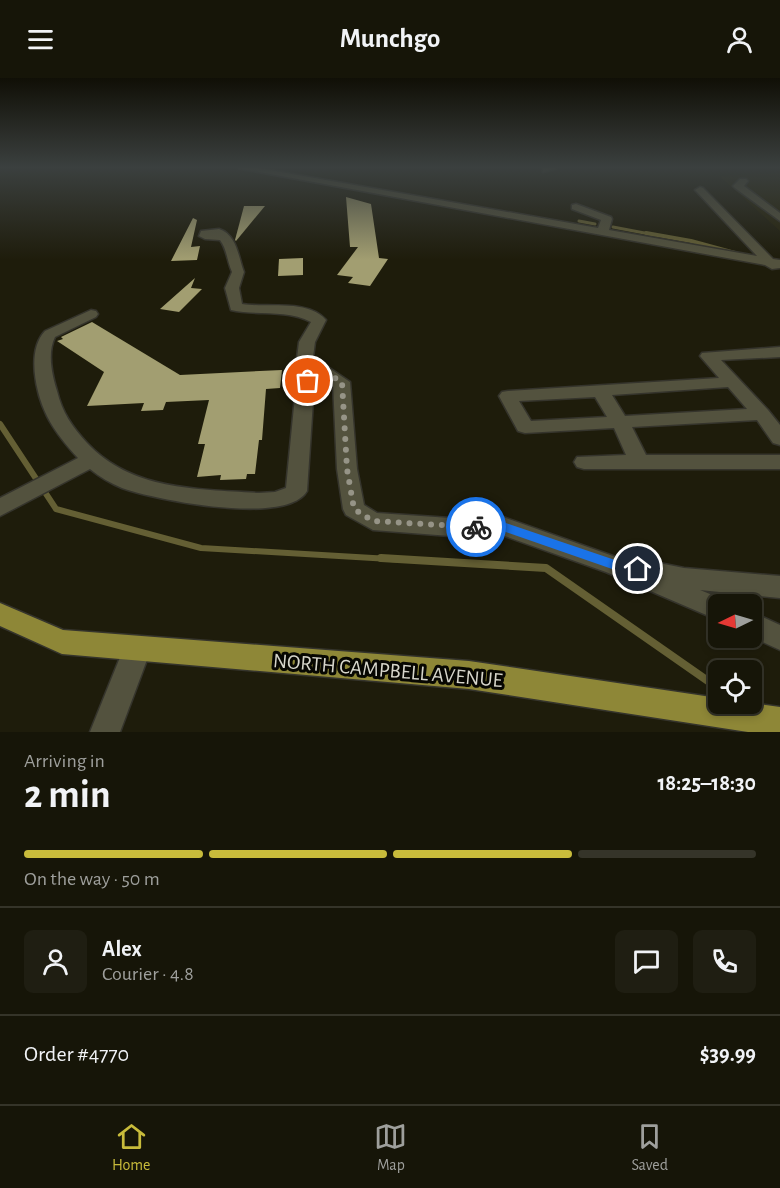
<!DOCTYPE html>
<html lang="en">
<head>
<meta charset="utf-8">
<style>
	body { margin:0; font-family:"Alegreya Sans",sans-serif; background:#1f1e12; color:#f1f3f6; height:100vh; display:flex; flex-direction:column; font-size:22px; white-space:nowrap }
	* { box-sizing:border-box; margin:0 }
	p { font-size:20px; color:#9e9f9c }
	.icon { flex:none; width:33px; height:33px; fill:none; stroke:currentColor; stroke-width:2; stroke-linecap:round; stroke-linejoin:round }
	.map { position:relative; height:654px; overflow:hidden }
	.sheet { display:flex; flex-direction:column; background:#161508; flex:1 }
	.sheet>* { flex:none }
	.needle { width:39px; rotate:265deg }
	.controls { position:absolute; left:708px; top:516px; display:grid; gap:12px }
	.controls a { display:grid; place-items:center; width:54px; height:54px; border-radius:9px; background:#161508; box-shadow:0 3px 9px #0003,0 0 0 2px #353429; font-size:30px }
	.pin { position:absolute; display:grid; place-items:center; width:51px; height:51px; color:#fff; margin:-26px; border:3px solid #fff; border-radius:50%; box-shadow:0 2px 6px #0007 }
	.courier { position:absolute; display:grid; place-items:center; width:60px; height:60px; margin:-30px; border:4px solid #1a73e8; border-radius:50%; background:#fff; color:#222; box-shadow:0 2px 8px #0007 }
	.headline em { font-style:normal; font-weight:600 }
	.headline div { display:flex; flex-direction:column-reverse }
	.headline { display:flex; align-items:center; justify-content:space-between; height:102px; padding:0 24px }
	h1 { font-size:39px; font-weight:600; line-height:45px }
	.bar { display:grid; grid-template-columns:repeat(4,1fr); gap:9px 6px; align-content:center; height:72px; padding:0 24px }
	.bar i { height:8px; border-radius:4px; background:#353429 }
	.bar .active { background:#c8bb3b }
	.bar p { grid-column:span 4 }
	.line { display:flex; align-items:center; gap:15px; padding:0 24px; border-top:2px solid #353429 }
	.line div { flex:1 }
	.round { display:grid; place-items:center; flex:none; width:63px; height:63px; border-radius:9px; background:#1f1e12 }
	header { display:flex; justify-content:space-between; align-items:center; height:78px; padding:0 24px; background:#161508; font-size:27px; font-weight:600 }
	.tabs { display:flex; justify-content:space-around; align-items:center; height:84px; border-top:2px solid #353429; background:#161508; font-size:16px; color:#9e9f9c }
	.tabs a { display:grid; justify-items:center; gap:3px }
	.tabs .active { color:#c8bb3b }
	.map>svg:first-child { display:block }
	.built { fill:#252209 }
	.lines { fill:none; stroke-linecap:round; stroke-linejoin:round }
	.stream-far3 { stroke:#645f34; stroke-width:3 }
	.stream-far2 { stroke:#645f34; stroke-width:4 }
	.stream-far1 { stroke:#645f34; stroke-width:6 }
	.stream { stroke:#645f34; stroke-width:8 }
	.building { fill:#a29e71 }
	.minor-casing { stroke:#35342c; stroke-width:3 }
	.major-casing { stroke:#35342c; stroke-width:3 }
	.minor { fill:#53523e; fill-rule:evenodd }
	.major { fill:#8e8737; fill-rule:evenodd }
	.route { fill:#1a73e8 }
	.done { stroke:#969487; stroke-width:6; stroke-dasharray:0 10.8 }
	.labels { text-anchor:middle; stroke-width:6; stroke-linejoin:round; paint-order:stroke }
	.near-street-label { font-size:21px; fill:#d6d5ca; stroke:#070702 }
</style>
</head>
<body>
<header><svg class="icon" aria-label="menu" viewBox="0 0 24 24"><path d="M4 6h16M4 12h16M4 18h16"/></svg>Munchgo<svg class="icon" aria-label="person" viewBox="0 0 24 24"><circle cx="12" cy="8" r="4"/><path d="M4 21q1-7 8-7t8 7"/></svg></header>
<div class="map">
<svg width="780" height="654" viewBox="0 0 780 654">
	<rect width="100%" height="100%" fill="#1e1c0b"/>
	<!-- built -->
	<polygon class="built" points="780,95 780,153 719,98"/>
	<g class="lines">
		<!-- stream-far3 -->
		<g class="stream-far3">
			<polyline points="579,143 595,146"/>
			<polyline points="613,149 655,157"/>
		</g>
		<!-- stream-far2 -->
		<polyline class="stream-far2" points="646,155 691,163 735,175"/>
		<!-- stream-far1 -->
		<polyline class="stream-far1" points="0,346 56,431 201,470 407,482"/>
		<!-- stream -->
		<polyline class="stream" points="381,480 546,490 718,610"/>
	</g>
	<!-- building -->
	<g class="building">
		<polygon points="346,119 371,126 379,180 388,181 370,208 348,205 353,199 337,197 358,169 350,169"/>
		<polygon points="244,128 265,128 236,163 235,162"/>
		<polygon points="193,140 197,142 191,169 200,168 197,182 171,183"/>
		<polygon points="303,180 303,197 278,198 279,181"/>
		<polygon points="195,200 191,210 202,211 179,234 160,231"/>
		<polygon points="92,244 180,297 282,292 280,310 266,311 262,362 259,362 255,396 247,396 246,401 220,402 221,397 197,399 205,366 198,366 209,322 166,324 163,332 141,333 144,325 87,328 104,294 57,263 63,261 61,259"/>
	</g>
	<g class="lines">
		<!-- minor casing -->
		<g class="minor-casing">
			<g id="minor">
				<polygon points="237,90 258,90 598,150 601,142 572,131 572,127 576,126 611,139 612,141 609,152 757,178 697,114 695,112 700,109 703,110 773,181 780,182 780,190 772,191 765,187"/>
				<polygon points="543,90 557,90 543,94"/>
				<polygon points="740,101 746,101 748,103 744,108 780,135 780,143 735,110 733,108"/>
				<path d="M 219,151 C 237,157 238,178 244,194 L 239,210 L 242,226 C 267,230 308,221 326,242 L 315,264 L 313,279 L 350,304 L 357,391 L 364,427 L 377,435 L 450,440 L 503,439 L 644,489 L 654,484 L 684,490 L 780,498 L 780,520 L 700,512 L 727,523 L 729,526 L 718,526 L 718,542 L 606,494 L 502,457 L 450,458 L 373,452 L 346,437 L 343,431 L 337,391 L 333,306 L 323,300 L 314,308 L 307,413 C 287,448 155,422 122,410 C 110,405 100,399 90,391 L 0,438 L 0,420 L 78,380 C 67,368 55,354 47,338 C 36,316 26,273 45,253 L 91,232 L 96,233 L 98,236 L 96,239 L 55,259 C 47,275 52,297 57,313 C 62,334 72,349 87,365 C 132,413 198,411 259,415 L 275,414 L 286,410 L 296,308 L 302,299 L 311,293 L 297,280 L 299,264 L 311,244 C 287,231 257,238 231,232 L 225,210 L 232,194 C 227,183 227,171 220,162 L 205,161 L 199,158 L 201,153 Z"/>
				<path d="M 780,269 L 780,279 L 721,282 L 768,332 L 780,347 L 780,367 L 773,365 L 757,342 L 632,349 L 646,377 L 780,377 L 780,391 L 584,391 L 577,389 L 574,384 L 577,379 L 626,377 L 614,350 L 525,355 L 518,353 L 499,318 L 502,314 L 508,313 L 719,300 L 700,278 L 702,275 ZM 728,309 L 747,331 L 625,338 L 612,317 ZM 595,319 L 607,339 L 531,343 L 519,323 Z"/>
				<polygon points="752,534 780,547 780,572 752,559"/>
				<polygon points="137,558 147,562 151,571 120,654 90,654 127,562"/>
			</g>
		</g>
		<!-- major casing -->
		<g class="major-casing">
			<polygon id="major" points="0,525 63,552 469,583 718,620 718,626 752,625 780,629 780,654 748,654 469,611 62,576 0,548"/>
		</g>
		<!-- minor -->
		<use href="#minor" class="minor"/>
		<!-- major -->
		<use href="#major" class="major"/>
	</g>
	<!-- sky -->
	<linearGradient id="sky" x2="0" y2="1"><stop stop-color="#100f06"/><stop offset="0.49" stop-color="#3b403f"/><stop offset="1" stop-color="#3b403f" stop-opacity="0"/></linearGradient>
	<rect width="780" height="182" fill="url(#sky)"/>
	<!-- route -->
	<polygon class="route" points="476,444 503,444 615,482 638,486 644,491 638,497 615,492 503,453 471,452 469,449"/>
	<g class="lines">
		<!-- done -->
		<polyline class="done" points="308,303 322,293 342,304 347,391 354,431 373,443 476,449"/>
	</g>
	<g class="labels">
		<!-- near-street labels -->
		<g class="near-street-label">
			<text transform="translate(388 592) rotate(5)" y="7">NORTH CAMPBELL AVENUE</text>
		</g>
	</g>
</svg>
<div class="controls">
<a><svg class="needle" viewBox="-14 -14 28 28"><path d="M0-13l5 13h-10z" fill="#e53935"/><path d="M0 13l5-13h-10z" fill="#9e9f9c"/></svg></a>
<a><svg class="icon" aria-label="locate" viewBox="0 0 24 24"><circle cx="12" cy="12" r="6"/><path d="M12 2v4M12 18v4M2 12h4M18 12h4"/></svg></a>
</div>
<div class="pin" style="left:308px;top:303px;background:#ea580c"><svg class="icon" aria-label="bag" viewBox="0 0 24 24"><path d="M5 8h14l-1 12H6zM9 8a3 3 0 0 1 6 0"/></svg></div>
<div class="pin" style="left:638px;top:491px;background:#1f2937"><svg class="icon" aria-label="home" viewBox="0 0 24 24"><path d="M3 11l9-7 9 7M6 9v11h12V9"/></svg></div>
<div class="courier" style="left:476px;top:449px"><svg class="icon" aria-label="bike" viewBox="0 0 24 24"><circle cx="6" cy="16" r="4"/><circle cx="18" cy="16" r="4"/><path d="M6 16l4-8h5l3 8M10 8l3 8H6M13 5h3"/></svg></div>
</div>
<section class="sheet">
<div class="headline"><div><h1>2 min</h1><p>Arriving in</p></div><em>18:25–18:30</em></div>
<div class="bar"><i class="active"></i><i class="active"></i><i class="active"></i><i></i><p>On the way · 50 m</p></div>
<div class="line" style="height:108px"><a class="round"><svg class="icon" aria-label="person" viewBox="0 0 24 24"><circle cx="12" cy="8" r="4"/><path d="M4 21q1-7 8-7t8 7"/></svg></a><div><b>Alex</b><p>Courier · 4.8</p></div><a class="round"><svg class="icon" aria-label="chat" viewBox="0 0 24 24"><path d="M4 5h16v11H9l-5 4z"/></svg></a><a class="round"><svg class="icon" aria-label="phone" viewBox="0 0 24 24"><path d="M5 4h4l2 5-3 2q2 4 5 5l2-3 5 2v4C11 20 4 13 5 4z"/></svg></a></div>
<div class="line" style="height:78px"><div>Order #4770</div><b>$39.99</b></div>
</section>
<nav class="tabs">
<a class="active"><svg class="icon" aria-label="home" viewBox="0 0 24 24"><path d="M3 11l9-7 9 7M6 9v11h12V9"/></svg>Home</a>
<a><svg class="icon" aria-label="map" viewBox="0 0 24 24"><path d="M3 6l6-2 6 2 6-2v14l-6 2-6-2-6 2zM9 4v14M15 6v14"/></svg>Map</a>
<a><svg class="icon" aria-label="saved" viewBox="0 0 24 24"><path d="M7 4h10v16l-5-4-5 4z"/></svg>Saved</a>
</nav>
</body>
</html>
